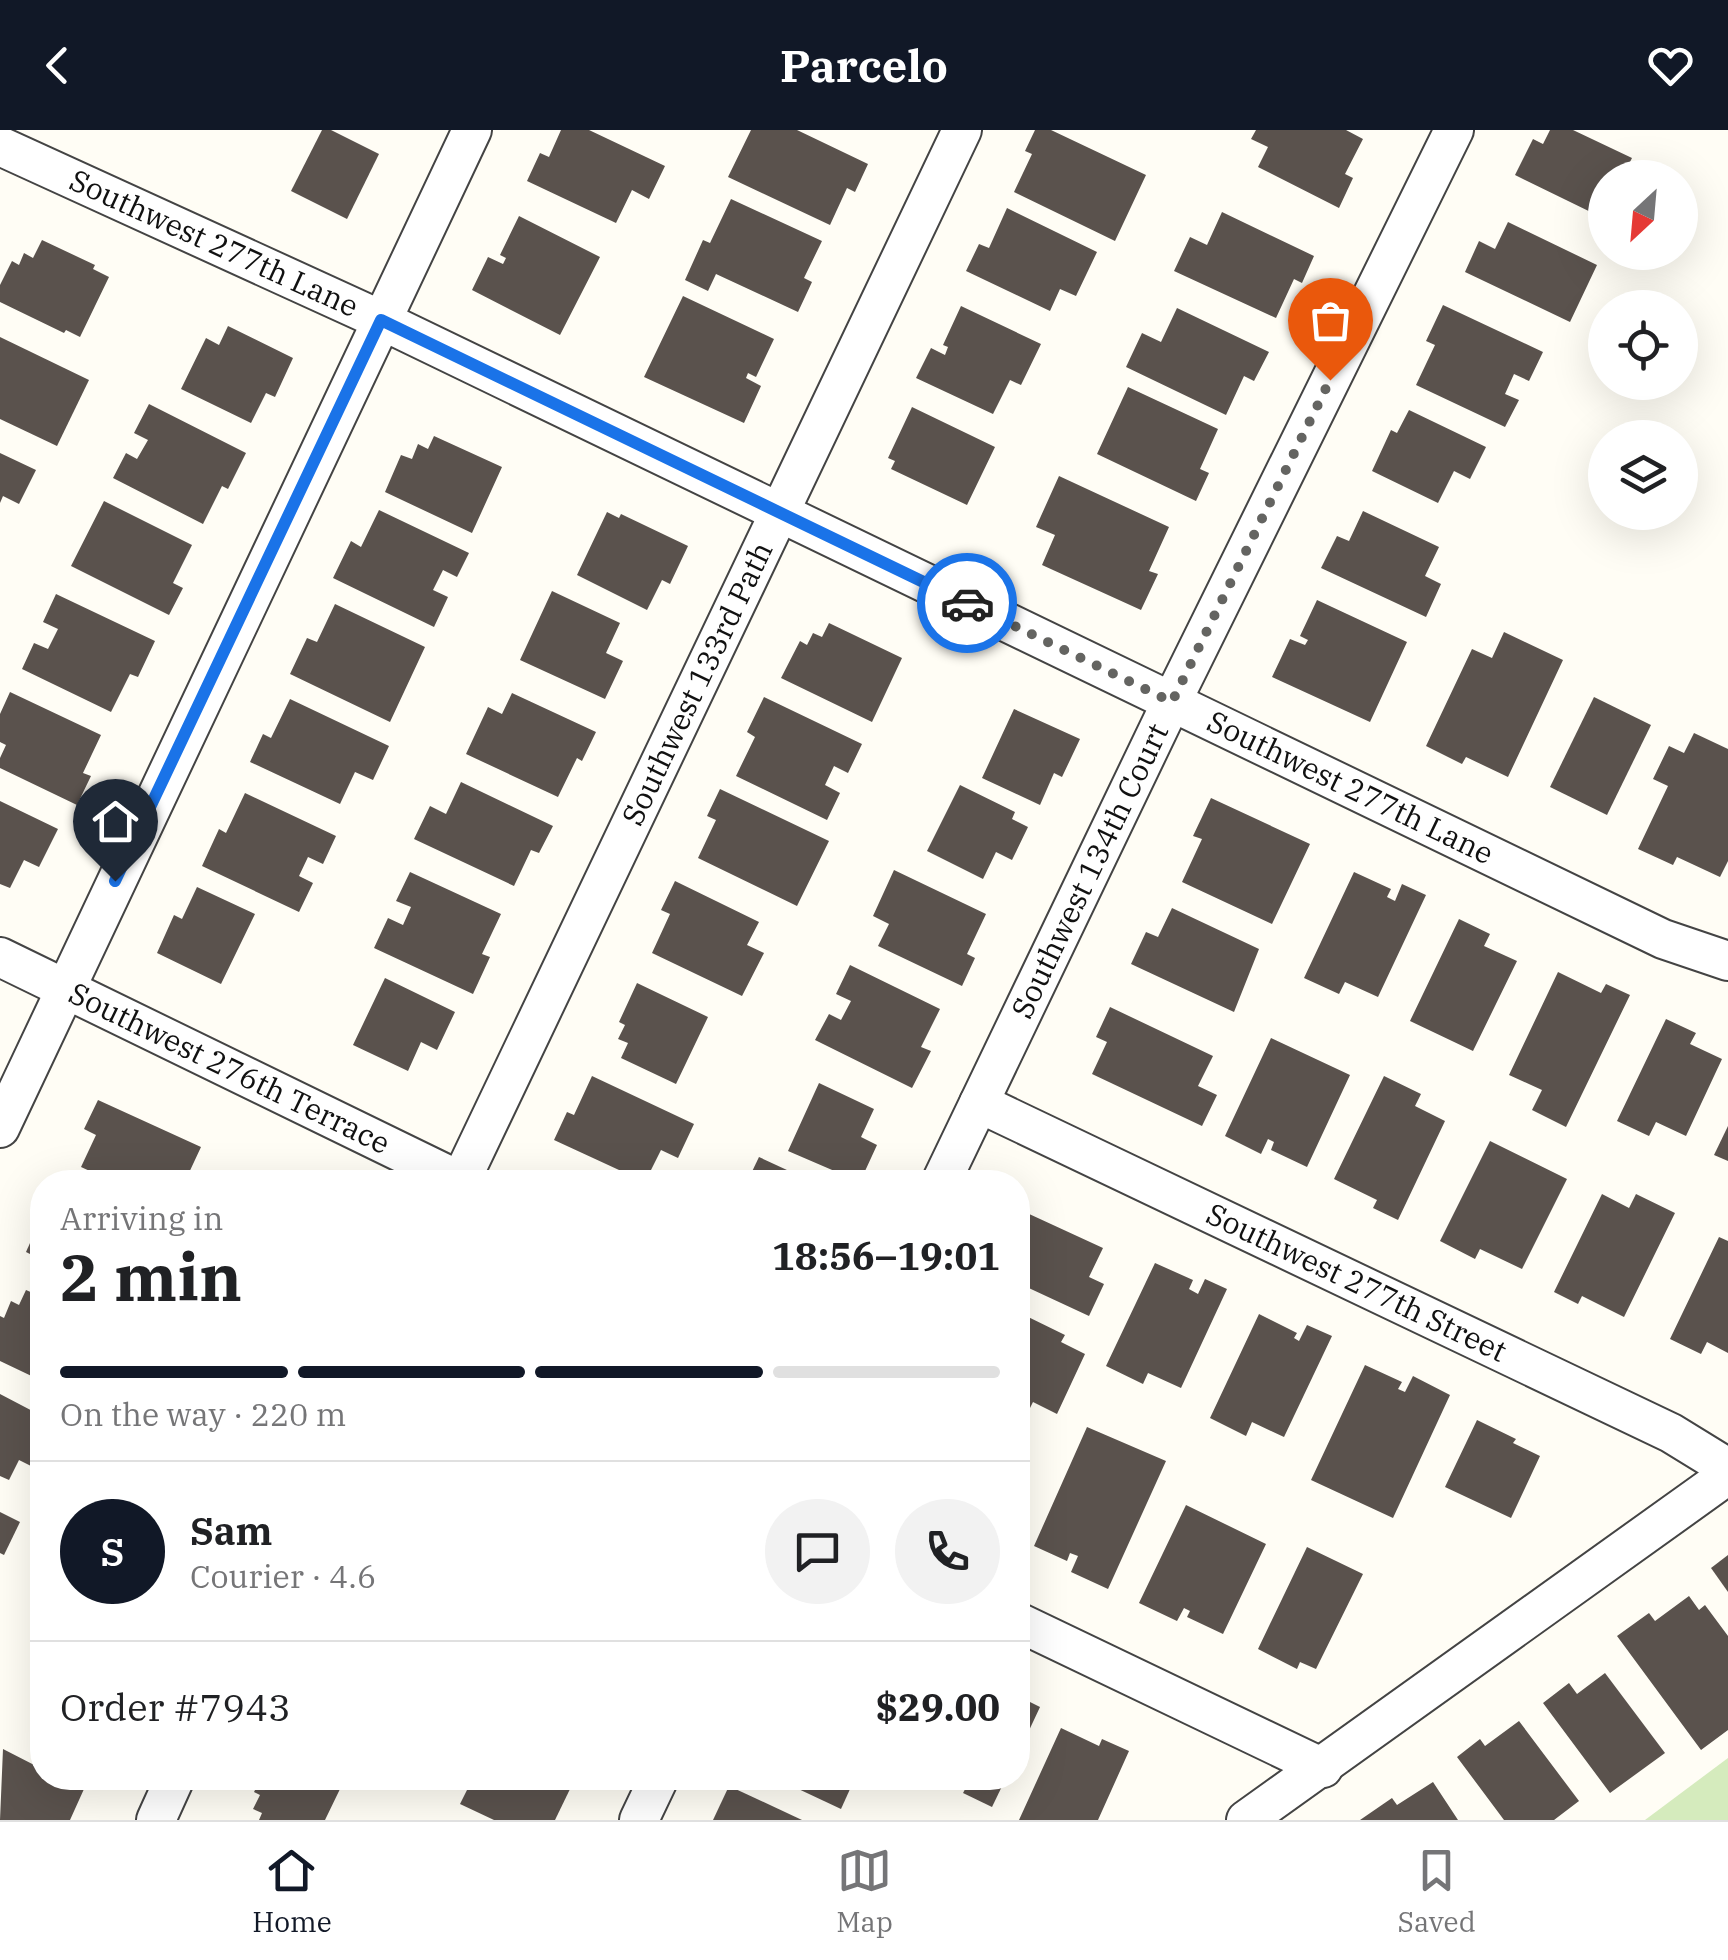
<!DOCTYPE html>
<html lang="en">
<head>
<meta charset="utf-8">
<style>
	body { margin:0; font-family:"IBM Plex Serif",serif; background:#f2f2f2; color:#202124; height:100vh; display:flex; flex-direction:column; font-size:38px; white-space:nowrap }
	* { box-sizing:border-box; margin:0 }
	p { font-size:32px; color:#757577 }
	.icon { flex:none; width:55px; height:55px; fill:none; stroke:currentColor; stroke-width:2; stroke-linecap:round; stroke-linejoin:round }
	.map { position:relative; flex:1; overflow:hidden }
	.panel { position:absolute; left:30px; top:1040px; width:1000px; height:620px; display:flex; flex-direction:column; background:#fff; border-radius:40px; box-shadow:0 10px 40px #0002 }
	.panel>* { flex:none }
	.needle { width:65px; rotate:206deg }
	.tools { position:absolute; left:1588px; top:30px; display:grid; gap:20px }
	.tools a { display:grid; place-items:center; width:110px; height:110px; border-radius:50%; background:#fff; box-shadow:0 10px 40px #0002; font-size:50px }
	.pin { position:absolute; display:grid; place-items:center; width:85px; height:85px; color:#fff; margin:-102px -42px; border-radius:50% 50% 50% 0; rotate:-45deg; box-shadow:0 0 10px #0007 }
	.pin .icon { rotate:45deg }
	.courier { position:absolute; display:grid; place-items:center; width:100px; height:100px; margin:-50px; border:8px solid #1a73e8; border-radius:50%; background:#fff; color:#222; box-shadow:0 2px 12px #0007 }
	.headline em { font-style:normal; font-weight:700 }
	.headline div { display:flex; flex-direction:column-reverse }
	.headline { display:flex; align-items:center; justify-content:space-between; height:170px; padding:0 30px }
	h1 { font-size:65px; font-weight:700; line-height:75px }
	.bar { display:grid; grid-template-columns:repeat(4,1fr); gap:15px 10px; align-content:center; height:120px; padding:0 30px }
	.bar i { height:12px; border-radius:8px; background:#e0e0e0 }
	.bar .current { background:#111827 }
	.bar p { grid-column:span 4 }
	.line { display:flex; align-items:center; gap:25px; padding:0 30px; border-top:2px solid #e0e0e0 }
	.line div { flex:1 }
	.round { display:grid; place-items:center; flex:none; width:105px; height:105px; border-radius:52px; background:#f2f2f2 }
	header { display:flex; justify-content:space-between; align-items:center; height:130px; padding:0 30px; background:#111827; color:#fff; font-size:45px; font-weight:700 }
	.dock { display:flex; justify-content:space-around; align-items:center; height:140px; border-top:2px solid #e0e0e0; background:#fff; font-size:28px; color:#757577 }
	.dock a { display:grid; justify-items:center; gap:5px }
	.dock .current { color:#111827 }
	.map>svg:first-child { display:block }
	.green { fill:#d5ebbd }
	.building { fill:#5a524d }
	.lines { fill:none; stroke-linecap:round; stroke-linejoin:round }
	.minor-casing { stroke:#444; stroke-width:42 }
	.minor { stroke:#fff; stroke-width:38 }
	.done { stroke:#646461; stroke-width:10; stroke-dasharray:0 18 }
	.route { stroke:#1a73e8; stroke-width:12 }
	.labels { text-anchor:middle; stroke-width:10; stroke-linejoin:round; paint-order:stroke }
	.street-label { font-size:30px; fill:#111; stroke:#fff }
</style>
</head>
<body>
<header><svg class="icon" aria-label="back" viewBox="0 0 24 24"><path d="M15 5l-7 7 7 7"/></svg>Parcelo<svg class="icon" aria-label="heart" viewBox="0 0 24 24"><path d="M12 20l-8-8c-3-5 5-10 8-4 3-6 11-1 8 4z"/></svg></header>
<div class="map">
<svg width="1728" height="1690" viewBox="0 0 1728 1690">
	<rect width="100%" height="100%" fill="#fffdf5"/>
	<!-- green -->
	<polygon class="green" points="1728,1628 1728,1690 1645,1690"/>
	<!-- building -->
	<g class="building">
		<polygon points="322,0 331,0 379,24 347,89 291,61"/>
		<polygon points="561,0 589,0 665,36 649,69 632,60 616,93 527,51 540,23 549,27"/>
		<polygon points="751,0 797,0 868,34 855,62 847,58 830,95 728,47"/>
		<polygon points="1035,0 1051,0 1146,45 1115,111 1014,62 1032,24 1025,21"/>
		<polygon points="1256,0 1346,0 1363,9 1345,44 1353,48 1339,78 1258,37 1268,17 1251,9"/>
		<polygon points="1550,0 1573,0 1632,28 1622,48 1605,48 1605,89 1515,45 1533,9 1543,14"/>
		<polygon points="731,69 822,111 804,148 812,152 798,182 716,144 708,161 685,150 703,110 710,113"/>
		<polygon points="1007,78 1097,122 1076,166 1060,159 1050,181 966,141 979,114 989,118"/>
		<polygon points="1222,82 1314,126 1302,153 1294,149 1276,188 1174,141 1190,107 1207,115"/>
		<polygon points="519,86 600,127 560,205 472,160 488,127 503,134 506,128 500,125"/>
		<polygon points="1508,92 1597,135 1570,192 1465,142 1479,111 1495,119"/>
		<polygon points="42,110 95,135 93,139 109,147 80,207 66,200 64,203 0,172 0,155 12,131 19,135 24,123 33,128"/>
		<polygon points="683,166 774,209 756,247 748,243 746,248 761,256 744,293 644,247"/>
		<polygon points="1443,175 1543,222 1529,251 1514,244 1505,264 1519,270 1505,297 1416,255 1435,215 1426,211"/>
		<polygon points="961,176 1041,214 1021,255 1010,250 993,284 916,248 931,218 945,225 948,217 943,215"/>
		<polygon points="1177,178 1269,222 1254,251 1244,246 1226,285 1126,237 1142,203 1161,212"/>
		<polygon points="228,196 293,228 275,267 266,263 251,293 181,259 206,208 219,215"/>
		<polygon points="0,207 89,250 57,316 0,289"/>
		<polygon points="1128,257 1218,299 1200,339 1209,343 1196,371 1097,324"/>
		<polygon points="149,274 246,323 228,359 222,356 203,394 113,348 126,323 137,329 148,310 134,303"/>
		<polygon points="912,277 995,317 967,375 891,339 895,331 888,328"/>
		<polygon points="1409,280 1486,317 1470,349 1454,341 1438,373 1372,341 1391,300 1397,303"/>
		<polygon points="434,306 502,337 472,403 385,362 401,325 412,329 418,314 428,319"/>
		<polygon points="0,323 36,340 19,374 3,366 0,373"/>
		<polygon points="1059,346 1169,397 1149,441 1158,444 1141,480 1042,435 1055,405 1036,397"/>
		<polygon points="104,371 192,415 173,453 183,458 169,485 71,436"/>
		<polygon points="379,380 469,423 457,447 443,440 433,460 448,467 434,497 333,448 351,411 361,417"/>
		<polygon points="1363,381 1439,417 1425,446 1441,454 1426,487 1321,438 1337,406 1349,411"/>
		<polygon points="607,382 619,388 621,384 688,416 670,454 662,450 647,480 577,445"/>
		<polygon points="552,461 620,493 606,523 623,531 605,569 520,530"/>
		<polygon points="56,464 155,511 138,547 130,544 111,582 22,539 34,513 48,519 58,499 43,492"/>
		<polygon points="1317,470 1407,512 1370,592 1272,547 1290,509 1305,515 1308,510 1300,506"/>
		<polygon points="335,474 425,517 390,592 290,544 307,508 317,512"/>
		<polygon points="829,493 902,528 872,592 781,548 800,511 807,515 813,503 822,507"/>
		<polygon points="1504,502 1563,530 1508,647 1466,627 1462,634 1426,616 1472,519 1492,528"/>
		<polygon points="10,562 101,605 83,643 91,646 77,675 0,638 0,628 6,615 0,612 0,584"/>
		<polygon points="512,563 596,602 582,631 577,628 558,667 466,624 488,577 502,584"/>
		<polygon points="764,567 862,614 848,643 834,636 825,655 840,663 827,690 736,646 755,607 747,602"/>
		<polygon points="1594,567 1651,595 1607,685 1550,657"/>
		<polygon points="290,569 389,616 373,650 355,642 340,674 250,632 263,604 271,608"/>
		<polygon points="1014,579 1080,609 1062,647 1054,643 1040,675 982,648"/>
		<polygon points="1694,603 1728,619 1728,731 1720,747 1677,727 1673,735 1638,719 1668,656 1653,649 1669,616 1684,623"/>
		<polygon points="461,652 553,696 539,723 531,720 514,756 414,709 430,676 446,684"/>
		<polygon points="960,655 1015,682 1012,689 1028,697 1012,730 996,722 983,749 927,721"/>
		<polygon points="720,659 829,711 797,776 698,728 716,690 707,686"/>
		<polygon points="245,663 336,706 323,734 308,727 299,746 313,753 299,782 202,736 219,699 226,703"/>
		<polygon points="1211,668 1310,714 1272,794 1182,752 1202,709 1193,706"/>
		<polygon points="0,671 58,699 39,737 24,730 10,758 0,754"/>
		<polygon points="894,740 986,784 967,824 975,828 962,856 878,816 889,794 873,786"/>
		<polygon points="410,742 501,784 482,824 490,827 473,864 374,818 388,788 403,795 411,777 396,771"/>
		<polygon points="1354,742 1391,759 1387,767 1395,771 1402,754 1426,765 1378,867 1345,852 1339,864 1304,848"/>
		<polygon points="675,751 759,792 747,815 764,823 742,866 652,823 670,784 661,780"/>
		<polygon points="197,757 255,784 221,854 157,823 174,785 182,789"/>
		<polygon points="1172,778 1259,819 1234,882 1131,834 1146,802 1158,807"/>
		<polygon points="1459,789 1490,804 1484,816 1517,831 1473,921 1410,891"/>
		<polygon points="850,835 940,879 921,917 931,921 912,958 815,910 829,884 841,890 851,871 836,864"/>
		<polygon points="1558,842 1601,863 1606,854 1630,865 1566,997 1532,980 1542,960 1509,945"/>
		<polygon points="385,848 455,882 437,920 421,912 408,941 353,915"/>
		<polygon points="637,853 708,887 676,954 621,928 628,913 618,909 625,895 619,892"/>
		<polygon points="1110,877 1213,926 1198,956 1217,965 1202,996 1092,944 1107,912 1096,907"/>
		<polygon points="1666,889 1696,903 1690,914 1722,929 1686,1006 1656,992 1649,1006 1617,991"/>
		<polygon points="1271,908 1350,945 1307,1037 1271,1020 1274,1012 1268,1009 1261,1024 1225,1006"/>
		<polygon points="592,946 694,994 678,1028 661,1020 645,1052 554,1010 567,982 574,985"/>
		<polygon points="1384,946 1421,964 1415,976 1445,991 1398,1090 1373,1078 1377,1070 1334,1049"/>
		<polygon points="819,953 874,979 861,1007 877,1015 860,1052 788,1021"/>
		<polygon points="98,970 201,1017 187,1047 187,1052 114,1052 81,1037 96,1005 84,999"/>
		<polygon points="1728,996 1728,1031 1714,1025"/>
		<polygon points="1490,1011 1567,1049 1522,1139 1480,1119 1475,1129 1440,1111"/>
		<polygon points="759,1027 813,1052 747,1052"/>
		<polygon points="1602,1064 1629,1078 1636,1064 1675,1083 1624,1187 1582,1166 1578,1174 1554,1162"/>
		<polygon points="1027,1083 1103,1118 1089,1147 1104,1154 1089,1186 1018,1153 1018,1104"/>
		<polygon points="42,1086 42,1130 26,1122"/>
		<polygon points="1719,1107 1728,1111 1728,1223 1707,1212 1701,1224 1670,1209"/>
		<polygon points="1155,1133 1193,1150 1189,1159 1198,1164 1205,1149 1227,1159 1181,1258 1148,1243 1143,1254 1106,1236"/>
		<polygon points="26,1160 42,1167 42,1251 0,1231 0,1186 4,1188 11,1171 19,1175"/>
		<polygon points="1018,1182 1065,1205 1061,1212 1085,1224 1057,1284 1033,1272 1029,1280 1018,1274"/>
		<polygon points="1259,1184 1297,1203 1294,1208 1299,1211 1307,1195 1332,1206 1284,1307 1252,1292 1246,1306 1210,1288"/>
		<polygon points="1365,1235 1402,1252 1398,1259 1405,1262 1413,1246 1450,1265 1393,1388 1311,1350"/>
		<polygon points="0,1264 42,1286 42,1318 33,1337 19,1330 9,1350 0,1346"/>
		<polygon points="1477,1290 1516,1309 1513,1313 1540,1326 1511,1388 1445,1357"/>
		<polygon points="1087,1297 1166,1331 1108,1459 1071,1442 1078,1426 1070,1423 1067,1431 1034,1416"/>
		<polygon points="1186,1375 1266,1414 1223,1504 1187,1487 1190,1481 1184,1478 1177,1491 1139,1473"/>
		<polygon points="0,1382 20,1392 4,1425 0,1423"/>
		<polygon points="1307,1417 1363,1444 1316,1539 1300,1532 1297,1539 1258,1519"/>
		<polygon points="1728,1425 1728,1462 1711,1438"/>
		<polygon points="1689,1466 1699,1480 1705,1475 1728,1506 1728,1600 1701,1620 1617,1506 1649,1483 1655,1491"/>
		<polygon points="1605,1543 1665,1623 1610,1663 1543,1573 1569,1553 1577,1564"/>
		<polygon points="1018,1566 1040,1577 1018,1624"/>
		<polygon points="1519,1591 1579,1671 1554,1690 1504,1690 1457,1627 1480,1609 1485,1616"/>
		<polygon points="1061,1598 1099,1616 1102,1609 1129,1621 1098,1690 1019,1690"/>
		<polygon points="3,1619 42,1639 42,1648 60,1648 84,1659 70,1690 0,1690"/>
		<polygon points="261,1648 316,1648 340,1659 325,1690 259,1690 262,1683 253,1679 260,1665 254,1662"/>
		<polygon points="473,1648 551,1648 571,1657 555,1690 494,1690 460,1674"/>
		<polygon points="775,1648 855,1648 841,1679"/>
		<polygon points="971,1648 1006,1648 992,1677 963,1663"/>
		<polygon points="1433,1652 1458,1690 1360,1690 1392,1668 1397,1675"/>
		<polygon points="729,1656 802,1690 713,1690"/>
	</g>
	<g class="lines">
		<!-- minor casing -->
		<g class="minor-casing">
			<g id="minor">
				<path id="s1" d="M 0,16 L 381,190 L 1663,809 L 1728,831"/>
				<path id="s2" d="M 0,827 L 460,1051"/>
				<path id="s3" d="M 979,973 L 1671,1303 L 1728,1338"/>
				<polyline points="0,998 472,0"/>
				<path id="s4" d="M 460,1052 L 962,0"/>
				<path id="s5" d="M 941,1052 L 1171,573 L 1454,0"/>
				<polyline points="1018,1492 1323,1638"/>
				<polyline points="156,1690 175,1648"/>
				<polyline points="639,1690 659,1648"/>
				<polyline points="1246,1690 1728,1345"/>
			</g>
		</g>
		<!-- minor -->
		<use href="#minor" class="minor"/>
	</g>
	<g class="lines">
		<!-- done -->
		<polyline class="done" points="967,473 1172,572 1330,250"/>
		<!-- route -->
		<polyline class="route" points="115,751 381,190 967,473"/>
	</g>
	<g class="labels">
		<!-- street labels -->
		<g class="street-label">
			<text dy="10" stroke="none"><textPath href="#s1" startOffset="235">Southwest 277th Lane</textPath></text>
			<text dy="10" stroke="none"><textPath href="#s4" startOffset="552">Southwest 133rd Path</textPath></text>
			<text dy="10" stroke="none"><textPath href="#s1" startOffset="1495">Southwest 277th Lane</textPath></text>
			<text dy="10" stroke="none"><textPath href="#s5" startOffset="345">Southwest 134th Court</textPath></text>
			<text dy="10" stroke="none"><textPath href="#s2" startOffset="255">Southwest 276th Terrace</textPath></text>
			<text dy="10" stroke="none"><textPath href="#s3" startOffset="418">Southwest 277th Street</textPath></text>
		</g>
	</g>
</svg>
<div class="tools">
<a><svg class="needle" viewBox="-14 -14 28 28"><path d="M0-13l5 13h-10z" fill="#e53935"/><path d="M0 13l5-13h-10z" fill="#757577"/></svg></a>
<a><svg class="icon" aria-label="locate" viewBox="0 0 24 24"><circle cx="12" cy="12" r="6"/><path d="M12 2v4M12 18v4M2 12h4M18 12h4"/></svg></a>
<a><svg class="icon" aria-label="layers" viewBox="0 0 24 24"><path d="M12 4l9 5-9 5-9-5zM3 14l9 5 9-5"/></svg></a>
</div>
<div class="pin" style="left:1330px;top:250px;background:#ea580c"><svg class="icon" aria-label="bag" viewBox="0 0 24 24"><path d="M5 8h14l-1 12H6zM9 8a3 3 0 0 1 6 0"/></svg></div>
<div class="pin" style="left:115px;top:751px;background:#1f2937"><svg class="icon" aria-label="home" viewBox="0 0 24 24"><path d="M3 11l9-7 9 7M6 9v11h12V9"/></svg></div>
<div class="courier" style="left:967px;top:473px"><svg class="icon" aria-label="car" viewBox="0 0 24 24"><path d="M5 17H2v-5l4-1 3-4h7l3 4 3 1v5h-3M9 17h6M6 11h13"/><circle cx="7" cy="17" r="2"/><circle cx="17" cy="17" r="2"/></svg></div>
<section class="panel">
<div class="headline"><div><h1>2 min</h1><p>Arriving in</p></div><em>18:56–19:01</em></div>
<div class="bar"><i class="current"></i><i class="current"></i><i class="current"></i><i></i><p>On the way · 220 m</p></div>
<div class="line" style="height:180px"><b class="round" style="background:#111827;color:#fff">S</b><div><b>Sam</b><p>Courier · 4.6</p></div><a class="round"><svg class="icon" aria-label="chat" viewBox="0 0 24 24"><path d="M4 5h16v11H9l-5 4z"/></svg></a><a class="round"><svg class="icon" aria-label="phone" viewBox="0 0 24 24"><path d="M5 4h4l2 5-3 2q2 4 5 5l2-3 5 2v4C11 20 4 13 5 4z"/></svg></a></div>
<div class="line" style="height:130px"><div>Order #7943</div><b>$29.00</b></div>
</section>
</div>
<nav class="dock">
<a class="current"><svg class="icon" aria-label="home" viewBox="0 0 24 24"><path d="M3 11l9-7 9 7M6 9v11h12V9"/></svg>Home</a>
<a><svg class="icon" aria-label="map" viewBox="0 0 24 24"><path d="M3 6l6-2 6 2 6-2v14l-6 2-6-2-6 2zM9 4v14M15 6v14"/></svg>Map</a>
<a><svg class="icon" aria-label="saved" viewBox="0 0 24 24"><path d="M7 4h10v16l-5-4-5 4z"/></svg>Saved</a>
</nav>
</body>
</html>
